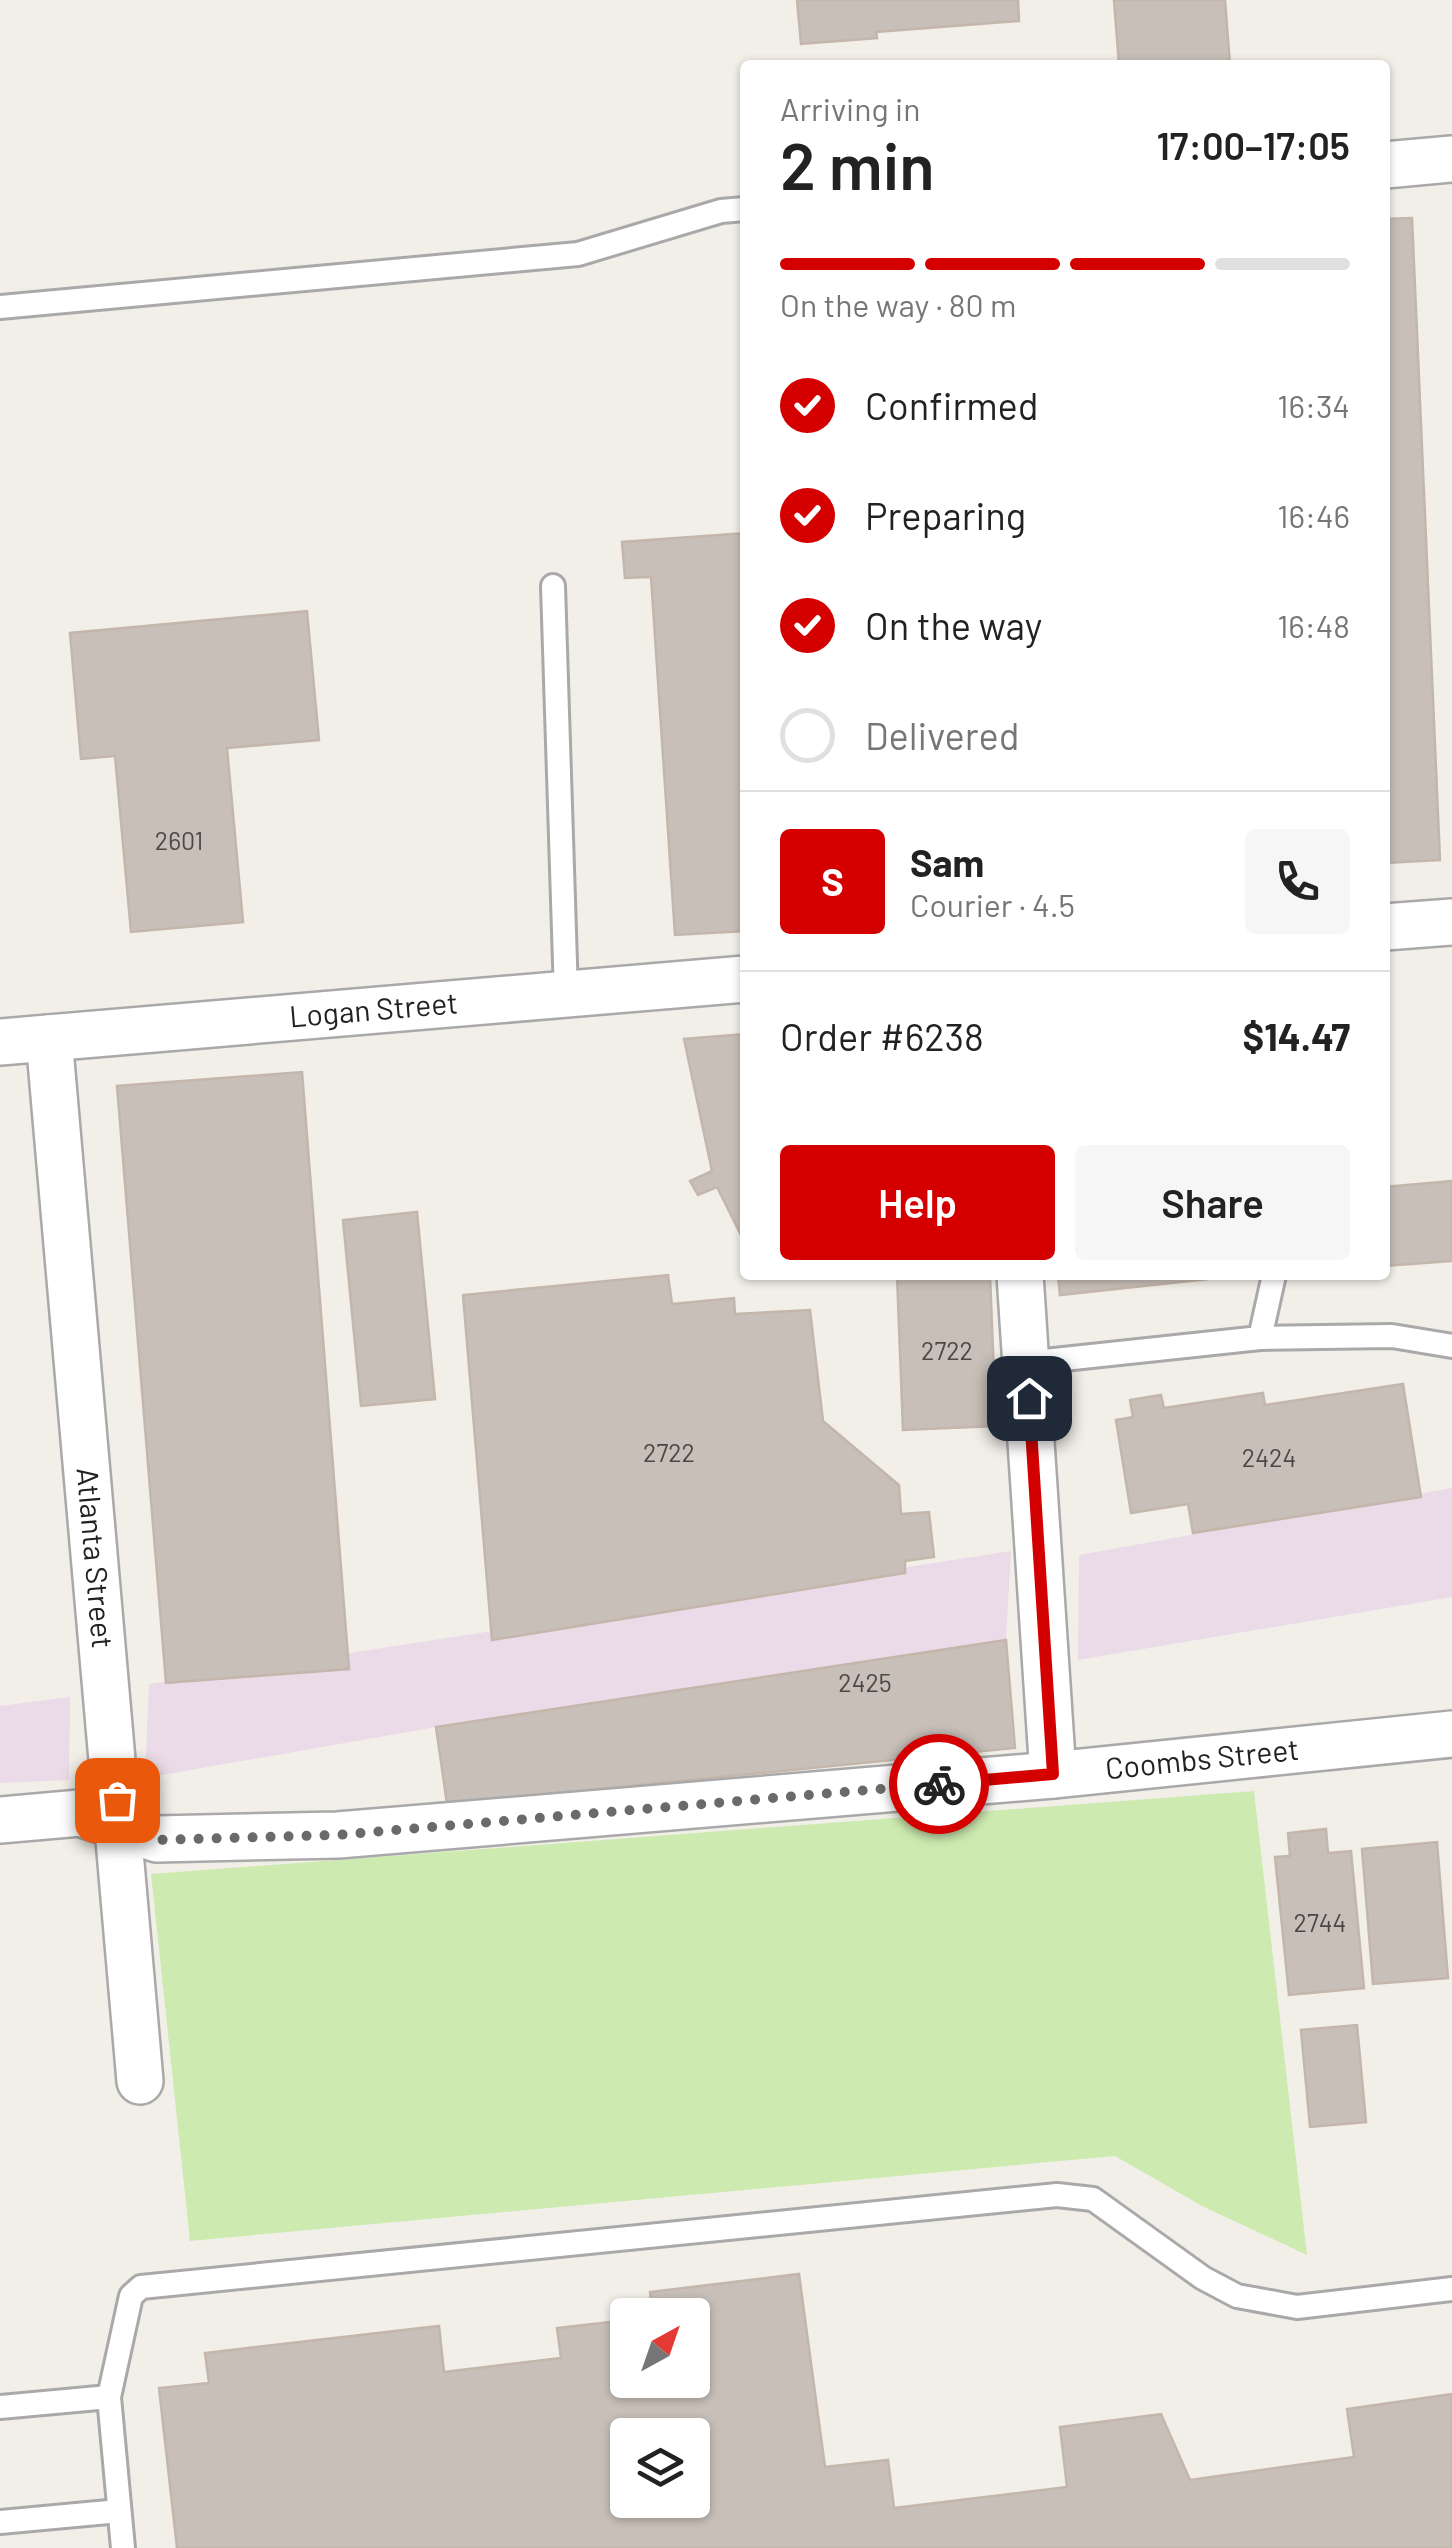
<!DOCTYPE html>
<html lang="en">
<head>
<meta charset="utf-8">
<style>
	body { margin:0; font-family:Barlow,sans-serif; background:#f6f6f6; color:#222; height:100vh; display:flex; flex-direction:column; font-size:38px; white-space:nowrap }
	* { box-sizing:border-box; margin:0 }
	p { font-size:32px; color:#767676 }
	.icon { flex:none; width:55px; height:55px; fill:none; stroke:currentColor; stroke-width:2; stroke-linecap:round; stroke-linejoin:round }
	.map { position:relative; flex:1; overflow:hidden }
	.side { position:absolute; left:740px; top:60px; width:650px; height:1220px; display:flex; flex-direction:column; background:#fff; border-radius:10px; box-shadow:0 2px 8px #0004 }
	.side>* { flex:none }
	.needle { width:65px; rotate:40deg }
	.fabs { position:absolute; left:610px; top:2298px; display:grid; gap:20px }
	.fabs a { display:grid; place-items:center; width:100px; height:100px; border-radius:10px; background:#fff; box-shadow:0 2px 8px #0004; font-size:50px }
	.pin { position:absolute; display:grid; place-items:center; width:85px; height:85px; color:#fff; margin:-42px; border-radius:20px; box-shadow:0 5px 15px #0006 }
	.courier { position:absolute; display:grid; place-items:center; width:100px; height:100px; margin:-50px; border:8px solid #d40000; border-radius:50%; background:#fff; color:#222; box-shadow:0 2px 12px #0007 }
	.summary em { font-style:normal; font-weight:600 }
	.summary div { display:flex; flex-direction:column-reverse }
	.summary { display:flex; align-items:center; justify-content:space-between; height:170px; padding:0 40px }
	h1 { font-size:65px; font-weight:600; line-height:75px }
	.bar { display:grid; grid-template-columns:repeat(4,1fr); gap:15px 10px; align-content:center; height:120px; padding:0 40px }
	.bar i { height:12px; border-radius:8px; background:#e0e0e0 }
	.bar .current { background:#d40000 }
	.bar p { grid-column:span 4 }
	.line { display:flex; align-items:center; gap:25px; padding:0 40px; border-top:2px solid #e0e0e0 }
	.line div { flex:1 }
	.round { display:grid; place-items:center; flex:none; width:105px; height:105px; border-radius:10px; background:#f6f6f6 }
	ol { padding:0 40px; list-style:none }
	li { display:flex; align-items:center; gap:30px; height:110px }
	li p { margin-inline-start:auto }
	li .icon { padding:10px; border-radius:50%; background:#d40000; color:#fff; stroke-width:4 }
	li:last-child { color:#767676 }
	li i { width:55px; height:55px; border:5px solid #e0e0e0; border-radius:50% }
	.button { display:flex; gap:20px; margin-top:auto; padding:20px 40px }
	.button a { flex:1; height:115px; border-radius:10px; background:#d40000; color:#fff; font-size:40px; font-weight:600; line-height:115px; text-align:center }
	.button a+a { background:#f6f6f6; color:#222 }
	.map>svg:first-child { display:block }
	.industrial { fill:#ebdbe8 }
	.grass { fill:#cdebb0 }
	.building { fill:#c7bfb8; stroke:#c4b6ab; stroke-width:2.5; fill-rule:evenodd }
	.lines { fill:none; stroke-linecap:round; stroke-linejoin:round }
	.lane-casing { stroke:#a9a9a9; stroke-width:28 }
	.street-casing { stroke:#a9a9a9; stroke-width:50 }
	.lane { stroke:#fff; stroke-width:22 }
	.street { stroke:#fff; stroke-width:45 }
	.done { stroke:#6b6a68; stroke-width:10; stroke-dasharray:0 18 }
	.route { stroke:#d40000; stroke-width:12 }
	.labels { text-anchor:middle; stroke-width:10; stroke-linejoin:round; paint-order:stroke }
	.number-label { font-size:25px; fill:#4b4948 }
	.street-label { font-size:30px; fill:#222; stroke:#fff }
</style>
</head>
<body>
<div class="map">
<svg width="1452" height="2548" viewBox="0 0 1452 2548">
	<rect width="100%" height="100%" fill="#f2efe9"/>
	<!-- industrial -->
	<g class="industrial">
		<polygon points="1452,1488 1452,1597 1078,1660 1079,1555"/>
		<polygon points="1011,1551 1006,1640 436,1727 145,1778 149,1684"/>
		<polygon points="70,1697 69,1780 0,1783 0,1706"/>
	</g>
	<!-- grass -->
	<polygon class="grass" points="1254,1791 1307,2255 1202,2206 1115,2156 190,2241 151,1874"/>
	<!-- building -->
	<g class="building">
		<polygon points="797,0 1018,0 1019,21 876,32 877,38 801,44"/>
		<polygon points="1114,0 1225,0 1230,65 1119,65"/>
		<polygon points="1412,218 1440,860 1385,863 1385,219"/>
		<polygon points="745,533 745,931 675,935 651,577 625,578 622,542"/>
		<polygon points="307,611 319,740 227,748 243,922 131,932 115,756 81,759 70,633"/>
		<polygon points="745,1034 745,1243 717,1187 698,1195 690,1181 712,1171 684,1039"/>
		<polygon points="302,1072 349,1669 166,1683 117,1086"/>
		<polygon points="1452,1181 1452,1261 1385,1266 1385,1187"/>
		<polygon points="417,1212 435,1399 361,1406 343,1220"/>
		<polygon points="668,1275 672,1304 734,1298 735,1314 810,1310 823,1421 899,1485 901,1514 929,1512 934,1557 905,1561 905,1573 492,1640 463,1295"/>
		<polygon points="897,1275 990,1275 996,1426 903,1430"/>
		<polygon points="1058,1275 1228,1275 1228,1277 1060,1295"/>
		<polygon points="1403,1384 1421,1497 1193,1533 1188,1504 1131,1513 1116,1420 1133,1417 1130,1400 1161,1395 1164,1408 1263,1393 1265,1405"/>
		<polygon points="1006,1640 1015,1748 447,1804 436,1727"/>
		<polygon points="1326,1829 1328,1853 1351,1851 1364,1988 1289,1995 1275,1857 1290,1856 1288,1833"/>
		<polygon points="1437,1842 1448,1978 1373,1984 1362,1849"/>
		<polygon points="1357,2025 1366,2122 1310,2127 1301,2030"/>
		<path d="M 799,2274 L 825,2467 L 888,2460 L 894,2508 L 1067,2487 L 1060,2427 L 1161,2414 L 1190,2480 L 1354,2457 L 1347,2409 L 1452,2394 L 1452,2548 L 177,2548 L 159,2388 L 209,2383 L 205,2353 L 439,2326 L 444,2372 L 561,2358 L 557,2328 L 628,2320 L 628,2380 L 692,2380 L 692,2315 L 653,2315 L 650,2292 ZM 628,2435 L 692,2435 L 692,2500 L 628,2500 Z"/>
	</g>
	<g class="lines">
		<!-- lane casing -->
		<g class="lane-casing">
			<g id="lane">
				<polyline points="0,307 578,254 721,211 745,209"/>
				<polyline points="553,586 566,994"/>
				<polyline points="1260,1338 1392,1336 1452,1346"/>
				<polyline points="1026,1363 1260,1338 1274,1275"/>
				<polyline points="0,2407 109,2397"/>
				<polyline points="0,2522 119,2511"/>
				<polyline points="123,2548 109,2397 131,2296 141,2287 1057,2195 1093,2199 1203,2278 1237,2296 1297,2307 1452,2289"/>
			</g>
		</g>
		<!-- street casing -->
		<g class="street-casing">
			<g id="street">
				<polyline points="1385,165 1452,159"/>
				<polyline points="1385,927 1452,922"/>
				<path id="s1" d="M 49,1038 L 140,2081"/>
				<path id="s2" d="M 0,1042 L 745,979"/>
				<polyline points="1020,1275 1053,1775"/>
				<path id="s3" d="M 0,1820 L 80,1813 L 157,1839 L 338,1835 L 1053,1775 L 1452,1734"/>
			</g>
		</g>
		<!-- lane -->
		<use href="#lane" class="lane"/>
		<!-- street -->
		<use href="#street" class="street"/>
	</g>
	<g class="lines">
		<!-- done -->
		<polyline class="done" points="117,1800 120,1827 157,1840 338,1835 939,1784"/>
		<!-- route -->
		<polyline class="route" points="939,1784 1053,1774 1029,1398"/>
	</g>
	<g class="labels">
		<!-- number labels -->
		<g class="number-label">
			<text x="179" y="850">2601</text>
			<text x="947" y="1360">2722</text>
			<text x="669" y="1462">2722</text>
			<text x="1269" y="1467">2424</text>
			<text x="865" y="1692">2425</text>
			<text x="1320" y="1932">2744</text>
		</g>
		<!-- street labels -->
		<g class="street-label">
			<text dy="10" stroke="none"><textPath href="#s2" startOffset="375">Logan Street</textPath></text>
			<text dy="10" stroke="none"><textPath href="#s1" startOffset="522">Atlanta Street</textPath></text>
			<text dy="10" stroke="none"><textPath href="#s3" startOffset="1210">Coombs Street</textPath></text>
		</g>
	</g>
</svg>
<div class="fabs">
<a><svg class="needle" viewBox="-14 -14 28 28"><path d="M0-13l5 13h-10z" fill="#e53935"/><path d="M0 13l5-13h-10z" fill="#767676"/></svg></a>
<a><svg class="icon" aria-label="layers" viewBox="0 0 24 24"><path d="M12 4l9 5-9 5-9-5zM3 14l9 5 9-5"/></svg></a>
</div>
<div class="pin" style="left:117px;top:1800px;background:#ea580c"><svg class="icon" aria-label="bag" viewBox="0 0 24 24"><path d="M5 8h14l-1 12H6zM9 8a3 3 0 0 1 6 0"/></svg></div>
<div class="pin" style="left:1029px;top:1398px;background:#1f2937"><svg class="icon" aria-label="home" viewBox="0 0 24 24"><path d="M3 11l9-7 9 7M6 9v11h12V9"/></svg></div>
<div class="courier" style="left:939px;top:1784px"><svg class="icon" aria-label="bike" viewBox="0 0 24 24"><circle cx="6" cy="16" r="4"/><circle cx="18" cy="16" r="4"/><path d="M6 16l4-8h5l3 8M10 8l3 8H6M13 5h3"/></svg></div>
<section class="side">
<div class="summary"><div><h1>2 min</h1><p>Arriving in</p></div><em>17:00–17:05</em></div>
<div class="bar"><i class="current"></i><i class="current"></i><i class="current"></i><i></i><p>On the way · 80 m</p></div>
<ol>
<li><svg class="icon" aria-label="check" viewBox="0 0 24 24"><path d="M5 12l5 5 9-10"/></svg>Confirmed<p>16:34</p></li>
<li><svg class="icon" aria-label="check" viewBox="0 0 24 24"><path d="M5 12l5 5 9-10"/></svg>Preparing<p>16:46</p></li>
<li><svg class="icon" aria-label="check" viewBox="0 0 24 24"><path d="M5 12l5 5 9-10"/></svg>On the way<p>16:48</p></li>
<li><i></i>Delivered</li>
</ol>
<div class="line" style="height:180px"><b class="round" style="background:#d40000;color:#fff">S</b><div><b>Sam</b><p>Courier · 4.5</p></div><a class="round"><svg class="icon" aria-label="phone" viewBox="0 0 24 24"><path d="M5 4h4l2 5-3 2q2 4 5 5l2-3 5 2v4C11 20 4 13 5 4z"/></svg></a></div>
<div class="line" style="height:130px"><div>Order #6238</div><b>$14.47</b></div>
<div class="button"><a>Help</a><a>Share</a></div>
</section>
</div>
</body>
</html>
